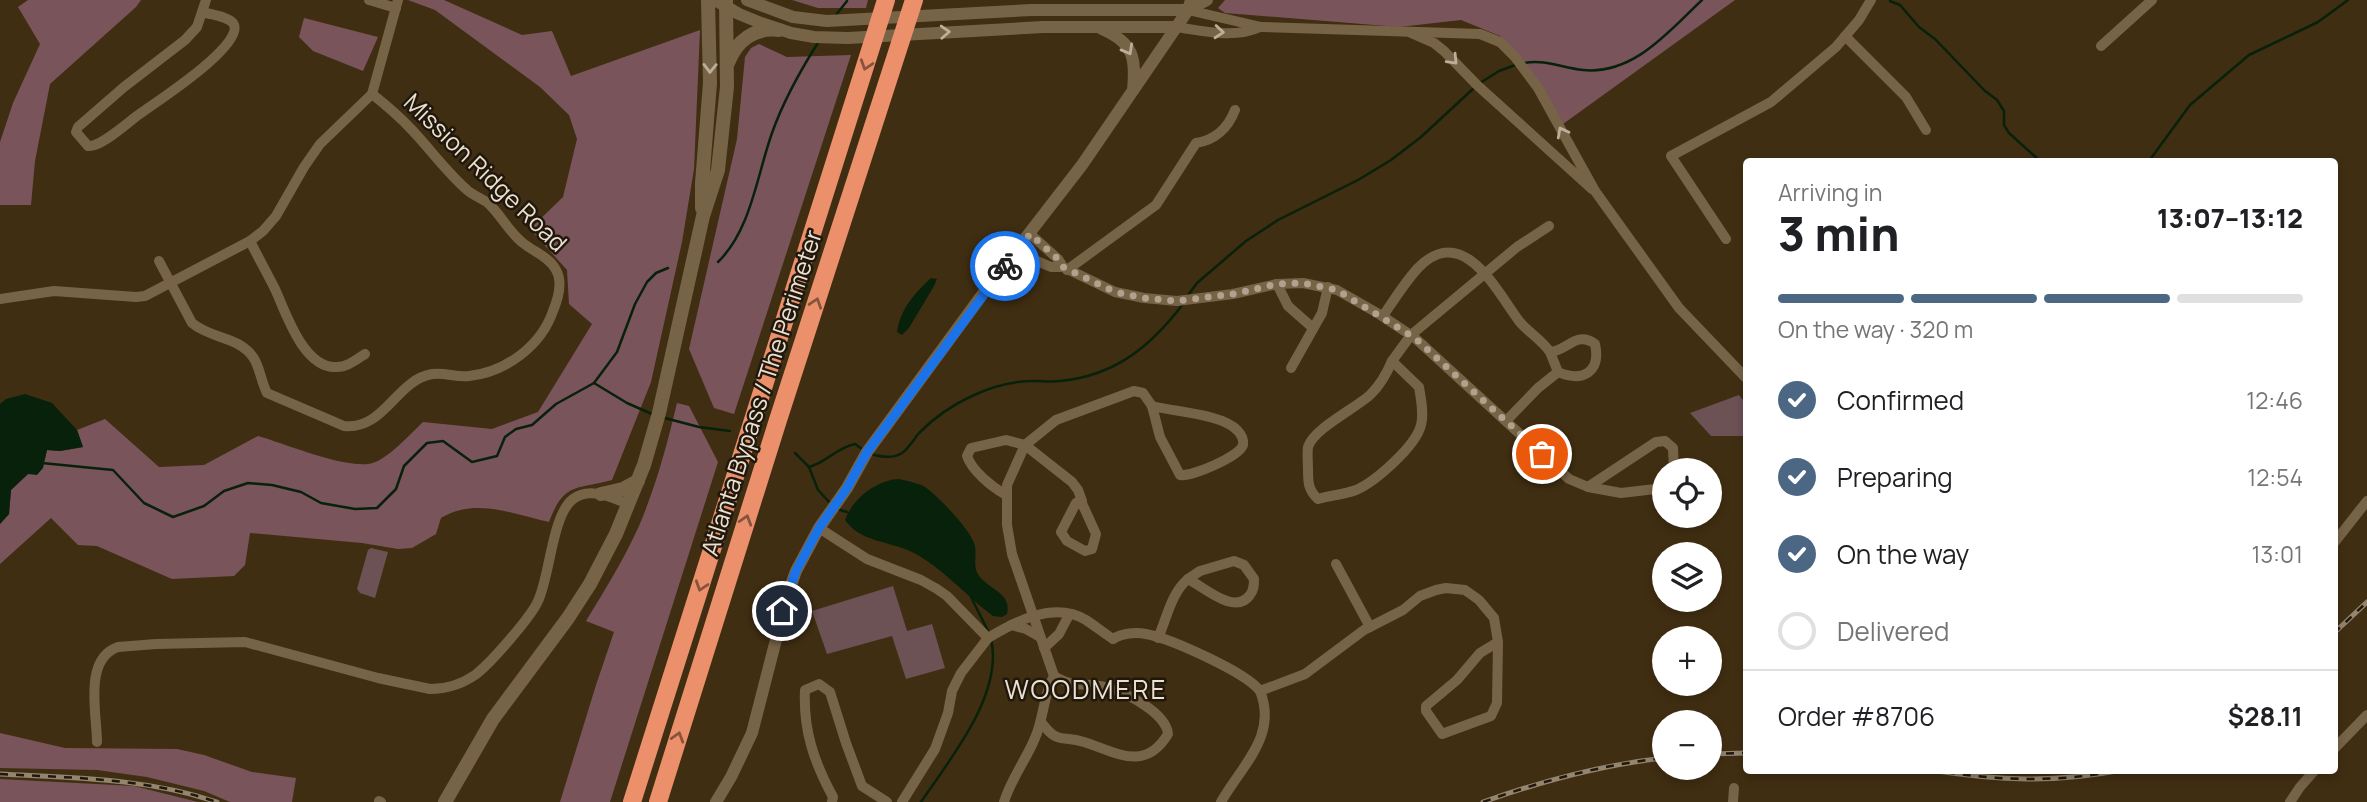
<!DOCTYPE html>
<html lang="en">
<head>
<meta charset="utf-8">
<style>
	body { margin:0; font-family:Manrope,sans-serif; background:#f6f6f6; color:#202124; height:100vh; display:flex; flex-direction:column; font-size:26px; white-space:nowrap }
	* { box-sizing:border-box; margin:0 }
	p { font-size:23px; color:#757577 }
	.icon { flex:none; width:38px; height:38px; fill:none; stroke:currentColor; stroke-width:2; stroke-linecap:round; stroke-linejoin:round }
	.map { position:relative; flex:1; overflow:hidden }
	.details { position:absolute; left:1743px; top:158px; width:595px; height:616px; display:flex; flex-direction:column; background:#fff; border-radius:7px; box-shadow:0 4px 10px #0003 }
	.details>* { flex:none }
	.controls { position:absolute; left:1652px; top:458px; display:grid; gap:14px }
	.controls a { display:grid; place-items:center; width:70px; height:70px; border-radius:50%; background:#fff; box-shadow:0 4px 10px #0003; font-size:35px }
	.pin { position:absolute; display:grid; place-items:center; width:60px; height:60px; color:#fff; margin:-30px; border:4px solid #fff; border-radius:50%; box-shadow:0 2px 7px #0007 }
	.courier { position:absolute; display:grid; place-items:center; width:70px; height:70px; margin:-35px; border:5px solid #1a73e8; border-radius:50%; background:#fff; color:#222; box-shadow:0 2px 9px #0007 }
	.overview em { font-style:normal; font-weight:800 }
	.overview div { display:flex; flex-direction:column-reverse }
	.overview { display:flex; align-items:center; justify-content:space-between; height:119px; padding:0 35px }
	h1 { font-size:46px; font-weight:800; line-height:52px }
	.bar { display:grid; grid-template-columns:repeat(4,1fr); gap:10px 7px; align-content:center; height:84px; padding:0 35px }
	.bar i { height:9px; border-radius:5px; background:#e0e0e0 }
	.bar .selected { background:#4c6784 }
	.bar p { grid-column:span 4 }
	.line { display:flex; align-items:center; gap:18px; padding:0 35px; border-top:2px solid #e0e0e0 }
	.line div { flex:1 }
	ol { padding:0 35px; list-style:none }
	li { display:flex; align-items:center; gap:21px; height:77px }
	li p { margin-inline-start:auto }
	li .icon { padding:7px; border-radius:50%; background:#4c6784; color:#fff; stroke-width:4 }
	li:last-child { color:#757577 }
	li i { width:38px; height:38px; border:4px solid #e0e0e0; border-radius:50% }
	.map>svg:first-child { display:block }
	.green { fill:#6c5155 }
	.forest { fill:#7a545b }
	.water { fill:#08210b }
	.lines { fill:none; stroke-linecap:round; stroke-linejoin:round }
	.stream { stroke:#08210b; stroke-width:2.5 }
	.minor { stroke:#776447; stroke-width:10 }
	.tertiary { stroke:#776447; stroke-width:12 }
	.secondary { stroke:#776447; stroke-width:14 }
	.motorway { stroke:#ec906c; stroke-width:18 }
	.rail-casing { stroke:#94856f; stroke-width:5 }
	.rail { stroke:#20180c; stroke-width:2.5; stroke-dasharray:8; stroke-linecap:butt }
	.oneway { stroke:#bdae99 }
	.oneway2 { stroke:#86543c }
	.done { stroke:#b0a28e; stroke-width:7; stroke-dasharray:0 12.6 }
	.route { stroke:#1a73e8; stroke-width:9 }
	.labels { text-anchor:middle; stroke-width:5; stroke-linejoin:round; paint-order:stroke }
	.street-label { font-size:24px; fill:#ece0d0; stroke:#20180c }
	.neighbourhood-label { font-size:26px; letter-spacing:2px; fill:#ece0d0; stroke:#20180c }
</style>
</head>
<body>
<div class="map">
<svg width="2367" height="802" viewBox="0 0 2367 802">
	<rect width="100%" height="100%" fill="#402e12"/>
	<!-- green -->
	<g class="green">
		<polygon points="1739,395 1746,404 1745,436 1711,436 1690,413"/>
		<polygon points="371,548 388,552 375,598 360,593 357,589 368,550"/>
		<polygon points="893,586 907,631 932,624 945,668 906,679 892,636 827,654 812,611"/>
	</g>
	<!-- forest -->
	<g class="forest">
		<polygon points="28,0 141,0 136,7 50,84 35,161 31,205 0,205 0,142 13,103 40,44 18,7"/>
		<path d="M 408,0 L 444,0 L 522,35 L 552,31 L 571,76 L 700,30 L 694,169 L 682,242 L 651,382 L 612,480 C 575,490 564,482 549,522 C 511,514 476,497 441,518 L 436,534 L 412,548 L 398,549 L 362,543 L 250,533 L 245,565 L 234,576 L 172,579 L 97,546 L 78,545 L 51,518 L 0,564 L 0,524 L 9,514 L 11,490 L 45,458 L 47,450 L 60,451 L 83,447 L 77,430 L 105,419 L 159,467 L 204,465 L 258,436 C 286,444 340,467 368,464 C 385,463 411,433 423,422 L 492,429 L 538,412 L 592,324 L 569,304 L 567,270 L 530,229 L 563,197 L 577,139 L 569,115 L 540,87 L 435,10 Z"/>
		<polygon points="792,0 868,0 866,8 818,8"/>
		<polygon points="1225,0 1735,0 1563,124 1528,69 1500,36 1461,20 1399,27 1225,13 1218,8"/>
		<polygon points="304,18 378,37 363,71 313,51 299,37"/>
		<polygon points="759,44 787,57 851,55 734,414 714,408 689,349 737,139 745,57 751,48"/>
		<path d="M 677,403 L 689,406 L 718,462 L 610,802 L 560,802 L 596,685 L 614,632 L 586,621 C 605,590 624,559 639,526 C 656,486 667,445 677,403 Z"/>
		<polygon points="0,733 65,748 177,749 204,755 252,772 296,778 292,802 230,802 204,791 147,777 97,770 0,768"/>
		<polygon points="0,779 134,786 198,802 0,802"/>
	</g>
	<!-- water -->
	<g class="water">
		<path d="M 931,278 L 937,279 L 934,286 L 909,328 L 902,335 L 897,332 C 900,309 915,293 931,278 Z"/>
		<polygon points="25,394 52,403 77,430 83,447 60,451 47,450 43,468 37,475 28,474 11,490 9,514 0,524 0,404 6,399"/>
		<path d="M 899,479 C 907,481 918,483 925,487 C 938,496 972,531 975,546 C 977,557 972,568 980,577 C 990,590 1012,593 1007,614 L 1002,617 L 993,616 C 965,595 943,568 912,552 C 889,541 860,542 845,520 C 853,498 877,480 899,479 Z"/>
	</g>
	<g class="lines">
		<!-- stream -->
		<g class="stream">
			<polyline points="1890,1 1900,5 1919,27 1935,39 1984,90 1997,100 2004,111 2004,125 2009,133 2040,161"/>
			<polyline points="836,15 847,1"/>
			<path d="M 1524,63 C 1546,59 1562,68 1583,70 C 1634,75 1669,31 1702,0"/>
			<polyline points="1480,83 1499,71 1518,64"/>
			<polyline points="2149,161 2190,105 2249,55 2318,22 2348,0"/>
			<path d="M 718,262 C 751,230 757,175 772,133 C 784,99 800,71 819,41"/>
			<polyline points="1186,298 1197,283 1246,241 1278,220 1358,180 1391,160 1421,137 1475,87"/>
			<polyline points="594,383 627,403 652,414"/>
			<polyline points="661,417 699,427 730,431"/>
			<polyline points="795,453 809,467 818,490 832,505"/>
			<path d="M 871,454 C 881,457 893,459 902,453 C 909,448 914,439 919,433 C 935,417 952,405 972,396 C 991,387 1012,381 1034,381 C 1043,381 1052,382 1060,381 C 1115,376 1151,346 1183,304"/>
			<polyline points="42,463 113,470 144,503 173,517 204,506 224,491 248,483 272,485 301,492 321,503 355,509 377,508 396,489 404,466 427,443 443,441 472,462 497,456 505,437 516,429 532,425 556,404 594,383 617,352 635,304 647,282 656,273 668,268"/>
			<path d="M 809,467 C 827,462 836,448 855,444 L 862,449"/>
			<polyline points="837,509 847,512"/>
			<polyline points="971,597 989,633"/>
			<path d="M 921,802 C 950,759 1004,694 991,639"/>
		</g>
		<!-- minor -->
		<g class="minor">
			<polyline points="369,0 396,8"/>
			<polyline points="1188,10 1261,27 1480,34 1500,42 1515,57 1538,88 1595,191 1679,308 1746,378"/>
			<path d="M 203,12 C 211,15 227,16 233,23 C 248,43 156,102 141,113 C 129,121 101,148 88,146 L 76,132 L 78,127 L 124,87 L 185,40 L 197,27 L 206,0"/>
			<path d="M 1176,27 C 1204,31 1234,39 1260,27"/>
			<polyline points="1411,33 1434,43 1444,51 1477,85 1592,189"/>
			<polyline points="1845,36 1906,97 1926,130"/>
			<polyline points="2101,46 2152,0"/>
			<polyline points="1030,234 1058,259 1063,267"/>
			<polyline points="1726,239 1671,156 1771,102 1836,47 1859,20 1871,0"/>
			<path d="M 250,241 C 258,257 267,273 275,289 C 286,313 303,367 335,367 C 346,368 356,360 365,354"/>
			<polyline points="1016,252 1051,267 1063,267 1115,292 1144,298 1177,301 1233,294 1277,284 1303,283 1337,290 1379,314 1415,338 1569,479 1588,487"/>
			<path d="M 159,261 L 192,323 C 211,339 238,336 253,357 C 260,367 261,382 267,393 L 344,426 C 385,430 396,380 432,374 C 445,372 457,378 469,376 C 506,372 541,346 553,311 C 558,299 563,282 556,270 C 549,257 534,252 523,243 C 509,232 501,215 488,203 C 481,198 472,195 466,189 C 446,171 430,149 412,130 C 400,117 386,105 372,94"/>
			<path d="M 1067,270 L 1156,205 L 1196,143 C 1215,140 1228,128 1235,110"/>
			<polyline points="1277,284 1288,306 1313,328"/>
			<polyline points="0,299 54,291 136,297 145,296 250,241 263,231 276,216 304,167 320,144 372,94 398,0"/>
			<path d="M 1383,316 C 1394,300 1405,282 1418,268 C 1463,222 1496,290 1519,321 C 1528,332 1542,340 1550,352 C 1567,351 1577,330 1595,344 C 1601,371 1584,383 1558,372 L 1550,352"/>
			<path d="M 1392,361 L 1419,387 C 1421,399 1424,413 1421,425 C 1416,446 1375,482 1356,490 C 1343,495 1331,495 1318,499 C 1308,490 1308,482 1308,469 C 1308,463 1307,453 1308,447 C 1314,428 1358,407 1371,394 C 1381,384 1387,373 1392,361 Z"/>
			<polyline points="1392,361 1411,335 1517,247 1549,226"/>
			<polyline points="1291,368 1322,313 1328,287"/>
			<path d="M 1152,406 C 1175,412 1222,414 1237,430 C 1241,434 1244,439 1243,445 C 1239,457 1191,477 1180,475 L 1160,437 Z"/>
			<polyline points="1506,421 1538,388 1558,372"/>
			<polyline points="1664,488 1621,493 1588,487 1656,442 1665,441 1673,448 1674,471"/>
			<path d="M 1006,495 C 992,487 972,471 967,456 L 971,448 L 1006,440 L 1025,445 L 1072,482 L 1078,490 L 1082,501"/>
			<polygon points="1081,501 1096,534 1092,549 1085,551 1067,541 1061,532 1076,503"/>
			<path d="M 819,528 L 867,559 L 921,580 L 937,589 L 947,596 L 988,638 C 1016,621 1054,601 1086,620 C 1095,626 1104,633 1113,639 C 1122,633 1136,632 1146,634 C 1169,638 1246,672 1260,691 L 1305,674 L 1364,630 L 1403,610 L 1420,596 L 1436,590 L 1446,588 L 1465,590 L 1479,600 L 1494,618 L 1498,642"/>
			<polyline points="2334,543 2367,501"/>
			<path d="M 1234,561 L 1244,565 L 1254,579 C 1254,585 1254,590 1250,595 C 1235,616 1204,587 1188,579 L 1200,571 Z"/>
			<polyline points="1336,564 1370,627"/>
			<polyline points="1011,625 1026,629 1040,637"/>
			<path d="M 1158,638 C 1167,618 1171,593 1188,579"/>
			<polygon points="1498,642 1497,703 1491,716 1442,734 1426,711 1426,706 1457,680 1480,653"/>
			<polyline points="1044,648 1059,634 1069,615"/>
			<path d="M 1041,722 C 1058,745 1061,735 1084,742 C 1118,753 1145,772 1168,734 C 1166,713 1127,693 1108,688 C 1086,681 1077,690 1054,676"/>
			<path d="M 97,742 C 97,714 83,659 118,647 L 156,644 L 245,642 L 378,678 L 430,689 C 446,689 462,684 475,675 C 490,664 531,617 538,601 C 550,576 552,515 573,499 C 590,486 612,498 629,504"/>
			<polyline points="2334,749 2367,715"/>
			<polyline points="379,801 381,802"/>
			<path d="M 832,802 L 833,797 C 814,762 803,730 805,690 L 819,684 L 830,692 L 846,743 L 862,786 L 887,802"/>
			<polyline points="902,802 935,749 948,713 952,691 961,673 988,638"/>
			<path d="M 1004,802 C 1011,779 1026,760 1035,738 C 1044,718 1043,695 1054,676 L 1012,554 L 1007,525 L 1007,485 L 1025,445 L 1056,420 L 1134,391 L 1143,393 L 1152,406"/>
			<path d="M 1221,802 C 1242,765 1278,736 1260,691"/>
			<polyline points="1733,802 1734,788"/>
			<polyline points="2290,802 2300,787 2315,770"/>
		</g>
		<!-- tertiary -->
		<g class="tertiary">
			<polyline points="715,0 739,14 761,23 791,33 814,37 848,38 1043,27 1176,27"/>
			<polyline points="747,0 793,17 827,21 1031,10 1188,10 1207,0"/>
			<path d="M 1102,29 C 1134,43 1136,58 1133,90"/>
			<polyline points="716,802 731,777 752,733 788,593 796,571 819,528 847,488 867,452 990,284 1082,165 1188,10 1191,0"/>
		</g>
		<!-- secondary -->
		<g class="secondary">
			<path d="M 728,63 C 737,40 755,27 779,30"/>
			<polyline points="702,208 702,183 710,83 708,0"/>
			<polyline points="601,494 623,489 638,481"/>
			<polyline points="445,802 493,719 568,618 590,584 616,534 644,465 659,413 703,216 718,170 727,87 726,0"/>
		</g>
		<!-- motorway -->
		<g class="motorway">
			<polyline points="632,802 886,0"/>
			<polyline points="658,802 778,420 914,0"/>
		</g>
		<!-- rail casing -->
		<g class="rail-casing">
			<g id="rail">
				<polyline points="2334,633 2367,602"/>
				<polyline points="1710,754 1746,753"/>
				<path d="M 1931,770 C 1999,781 2055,783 2122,770"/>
				<path d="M 0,774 C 74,778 146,778 217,802"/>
				<path d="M 1483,802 C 1542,781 1601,765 1664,758"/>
			</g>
		</g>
		<!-- rail -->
		<use href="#rail" class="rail"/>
	</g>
	<!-- one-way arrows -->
	<defs><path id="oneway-chevron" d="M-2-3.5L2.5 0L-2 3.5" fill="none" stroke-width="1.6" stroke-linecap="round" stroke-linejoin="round" transform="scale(1.75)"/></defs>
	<g class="oneway">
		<use href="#oneway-chevron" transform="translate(945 32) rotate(-3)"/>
		<use href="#oneway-chevron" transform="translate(1219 32) rotate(5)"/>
		<use href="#oneway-chevron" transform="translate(1128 50) rotate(61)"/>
		<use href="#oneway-chevron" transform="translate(1453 60) rotate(47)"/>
		<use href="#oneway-chevron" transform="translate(710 68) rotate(91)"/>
		<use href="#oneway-chevron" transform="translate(1562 132) rotate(-118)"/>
	</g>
	<g class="oneway2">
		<use href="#oneway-chevron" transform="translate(866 65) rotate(108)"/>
		<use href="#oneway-chevron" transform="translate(816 303) rotate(-72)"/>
		<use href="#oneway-chevron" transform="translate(746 520) rotate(-73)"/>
		<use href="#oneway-chevron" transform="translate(701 586) rotate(108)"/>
		<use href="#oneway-chevron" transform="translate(678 737) rotate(-73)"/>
	</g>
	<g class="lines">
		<!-- done -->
		<polyline class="done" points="1005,266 1030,234 1058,259 1063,267 1115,292 1144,298 1177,301 1233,294 1277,284 1303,283 1337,290 1415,338 1542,454"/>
		<!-- route -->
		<polyline class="route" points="782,611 796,571 819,528 847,488 867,452 1005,266"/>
	</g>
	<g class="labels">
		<!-- street labels -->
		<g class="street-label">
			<text transform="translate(485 173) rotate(44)" y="8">Mission Ridge Road</text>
			<text transform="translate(762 393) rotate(-72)" y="8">Atlanta Bypass / The Perimeter</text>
		</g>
		<!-- neighbourhood labels -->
		<g class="neighbourhood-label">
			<text x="1086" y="699">WOODMERE</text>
		</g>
	</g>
</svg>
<div class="controls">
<a><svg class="icon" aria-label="locate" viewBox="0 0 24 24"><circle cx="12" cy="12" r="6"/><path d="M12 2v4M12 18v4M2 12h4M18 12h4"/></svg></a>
<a><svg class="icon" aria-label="layers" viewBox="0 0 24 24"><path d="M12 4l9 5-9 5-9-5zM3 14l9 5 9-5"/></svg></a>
<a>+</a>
<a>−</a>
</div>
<div class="pin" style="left:1542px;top:454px;background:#ea580c"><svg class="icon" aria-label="bag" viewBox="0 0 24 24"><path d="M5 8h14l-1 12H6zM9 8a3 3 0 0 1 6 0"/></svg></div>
<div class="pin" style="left:782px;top:611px;background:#1f2937"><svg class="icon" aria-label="home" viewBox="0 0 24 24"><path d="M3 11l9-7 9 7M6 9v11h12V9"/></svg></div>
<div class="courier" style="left:1005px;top:266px"><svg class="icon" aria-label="bike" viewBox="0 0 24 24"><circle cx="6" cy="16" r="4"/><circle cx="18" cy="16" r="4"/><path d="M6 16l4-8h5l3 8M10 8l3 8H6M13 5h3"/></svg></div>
<section class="details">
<div class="overview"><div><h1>3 min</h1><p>Arriving in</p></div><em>13:07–13:12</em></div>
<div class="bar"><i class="selected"></i><i class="selected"></i><i class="selected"></i><i></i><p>On the way · 320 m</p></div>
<ol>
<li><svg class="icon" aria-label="check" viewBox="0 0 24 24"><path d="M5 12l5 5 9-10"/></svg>Confirmed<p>12:46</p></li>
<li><svg class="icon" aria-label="check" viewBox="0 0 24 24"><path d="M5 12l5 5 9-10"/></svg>Preparing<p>12:54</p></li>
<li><svg class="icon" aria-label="check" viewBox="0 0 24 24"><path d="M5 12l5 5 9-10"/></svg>On the way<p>13:01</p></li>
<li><i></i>Delivered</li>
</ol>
<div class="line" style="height:91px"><div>Order #8706</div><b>$28.11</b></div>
</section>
</div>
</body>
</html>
